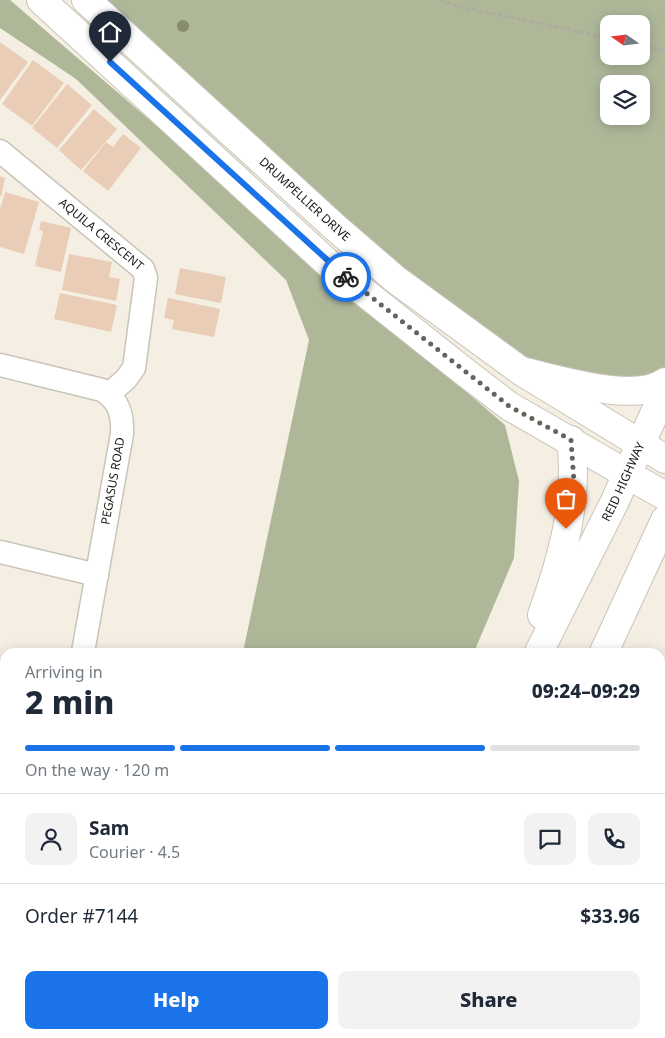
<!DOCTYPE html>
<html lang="en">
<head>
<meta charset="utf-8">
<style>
	body { margin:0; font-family:"Noto Sans",sans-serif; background:#f2f2f3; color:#1f2937; height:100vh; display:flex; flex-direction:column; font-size:19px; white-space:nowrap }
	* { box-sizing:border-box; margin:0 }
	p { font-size:16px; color:#747a83 }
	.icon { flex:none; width:28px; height:28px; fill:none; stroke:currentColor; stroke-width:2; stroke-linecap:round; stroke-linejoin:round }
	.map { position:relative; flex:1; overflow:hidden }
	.drawer { position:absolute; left:0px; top:648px; width:665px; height:391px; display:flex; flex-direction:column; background:#fff; border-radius:15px 15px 0 0; box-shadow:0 2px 12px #0003 }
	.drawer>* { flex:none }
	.needle { width:32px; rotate:284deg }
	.fabs { position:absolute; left:600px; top:15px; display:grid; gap:10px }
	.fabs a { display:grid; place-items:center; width:50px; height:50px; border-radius:10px; background:#fff; box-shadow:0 2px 12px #0003; font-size:25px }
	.pin { position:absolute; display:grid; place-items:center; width:42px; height:42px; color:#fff; margin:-51px -21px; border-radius:50% 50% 50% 0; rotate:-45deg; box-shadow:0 0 5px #0007 }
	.pin .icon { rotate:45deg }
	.courier { position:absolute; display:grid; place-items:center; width:50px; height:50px; margin:-25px; border:4px solid #1a73e8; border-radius:50%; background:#fff; color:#222; box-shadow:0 1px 6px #0007 }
	.overview em { font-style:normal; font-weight:800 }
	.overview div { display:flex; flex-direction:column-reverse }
	.overview { display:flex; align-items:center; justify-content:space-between; height:85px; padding:0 25px }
	h1 { font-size:32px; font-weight:800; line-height:38px }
	.bar { display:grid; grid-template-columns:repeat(4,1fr); gap:8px 5px; align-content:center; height:60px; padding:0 25px }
	.bar i { height:6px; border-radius:4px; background:#e0e1e3 }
	.bar .current { background:#1a73e8 }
	.bar p { grid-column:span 4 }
	.line { display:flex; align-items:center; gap:12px; padding:0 25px; border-top:1px solid #e0e1e3 }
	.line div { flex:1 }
	.round { display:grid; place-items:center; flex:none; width:52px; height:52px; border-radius:10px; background:#f2f2f3 }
	.primary-button { display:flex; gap:10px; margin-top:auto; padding:10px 25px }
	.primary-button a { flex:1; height:58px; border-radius:10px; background:#1a73e8; color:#fff; font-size:20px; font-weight:800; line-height:58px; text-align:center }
	.primary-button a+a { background:#f2f2f3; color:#1f2937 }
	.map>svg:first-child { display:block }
	.forest { fill:#aeb899; fill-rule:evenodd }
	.building { fill:#e9cdb6 }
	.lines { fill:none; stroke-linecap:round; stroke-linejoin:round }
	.minor-casing { stroke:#c9c4b8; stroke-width:25 }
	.major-casing { stroke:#c9c4b8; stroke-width:30 }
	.highway-casing { stroke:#c9c4b8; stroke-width:30 }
	.path { stroke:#afaaa1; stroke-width:3; stroke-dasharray:4 2.5; stroke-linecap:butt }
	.minor { stroke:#fff; stroke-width:22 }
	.major { stroke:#fff; stroke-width:28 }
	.highway { stroke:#fff; stroke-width:28 }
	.tree { fill:#898d6b }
	.done { stroke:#67635c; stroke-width:5; stroke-dasharray:0 9 }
	.route { stroke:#1a73e8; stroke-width:6 }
	.labels { text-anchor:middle; stroke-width:4; stroke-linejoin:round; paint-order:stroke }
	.street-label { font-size:12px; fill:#1a1814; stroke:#fff }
</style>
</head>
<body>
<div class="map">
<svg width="665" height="1038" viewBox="0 0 665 1038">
	<rect width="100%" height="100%" fill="#f5efe3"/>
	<!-- forest -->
	<g class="forest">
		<polygon points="0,0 10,0 505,425 519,481 514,558 474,652 243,652 309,340 286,280 76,79 0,28"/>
		<path d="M 87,0 L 665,0 L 665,382 L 521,371 ZM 609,24 L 641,24 L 641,56 L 609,56 ZM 609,84 L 641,84 L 641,116 L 609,116 Z"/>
		<polygon points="202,1034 293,1034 291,1038 200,1038"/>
	</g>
	<!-- building -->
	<g class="building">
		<polygon points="0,42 28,62 0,100"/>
		<polygon points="33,60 64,83 32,126 2,104"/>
		<polygon points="67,84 92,105 57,148 32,128"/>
		<polygon points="94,109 117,129 81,170 59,150"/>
		<polygon points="123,134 141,148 108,191 83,171 106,142 113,147"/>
		<polygon points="0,176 5,178 1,197 0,196"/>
		<polygon points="5,192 39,202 24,254 0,247 0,209"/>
		<polygon points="41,221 71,228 61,272 35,266 43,231 39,230"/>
		<polygon points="69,254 112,262 109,277 120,279 116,301 62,290"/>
		<polygon points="180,268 226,277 221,303 175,294"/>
		<polygon points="60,293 117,305 111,332 54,319"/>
		<polygon points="168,298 220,309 214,337 172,329 174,320 164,318"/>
	</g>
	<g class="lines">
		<!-- minor casing -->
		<g class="minor-casing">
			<g id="minor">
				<path id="s1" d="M 0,151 L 143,269 L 146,278 L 134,368 L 126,379 L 109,394"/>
				<path d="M 0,365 L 102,390 C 119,400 123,415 122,434 L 83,652"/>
				<polyline points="0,552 97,575"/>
				<polyline points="0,750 5,751"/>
				<polyline points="0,938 5,940"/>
				<polyline points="0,1005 5,992"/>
			</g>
		</g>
		<!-- major casing -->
		<g class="major-casing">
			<g id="major">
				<polyline points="41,0 330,265 466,373 509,406 665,496"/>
				<path id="s2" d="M 86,0 L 337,229 L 395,279 L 521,371 L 665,459"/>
			</g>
		</g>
		<!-- highway casing -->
		<g class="highway-casing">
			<g id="highway">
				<path d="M 521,371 C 557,379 635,404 665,382"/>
				<path d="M 542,615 C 562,559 579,500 571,440"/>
				<path id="s3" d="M 539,652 L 614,503 L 665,390"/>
				<polyline points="604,652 665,520"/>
				<polyline points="360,1038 361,1034"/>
				<polyline points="424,1038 426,1034"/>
			</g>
		</g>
		<!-- path -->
		<g class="path">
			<polyline points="441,0 452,5 609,38"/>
			<polyline points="641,45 665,51"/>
			<polyline points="660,812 665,815"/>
		</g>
		<!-- minor -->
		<use href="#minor" class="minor"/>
		<!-- major -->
		<use href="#major" class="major"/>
		<!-- highway -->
		<use href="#highway" class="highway"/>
	</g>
	<!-- trees -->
	<circle class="tree" cx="183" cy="26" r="6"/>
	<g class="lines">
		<!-- done -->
		<polyline class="done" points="346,277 509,406 571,440 574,482 566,529"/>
		<!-- route -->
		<polyline class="route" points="110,62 346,277"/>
	</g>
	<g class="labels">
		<!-- street labels -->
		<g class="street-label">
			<text dy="4" stroke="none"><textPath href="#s2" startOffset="296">DRUMPELLIER DRIVE</textPath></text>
			<text dy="4" stroke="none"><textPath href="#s1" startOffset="131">AQUILA CRESCENT</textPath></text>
			<text transform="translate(113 481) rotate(-80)" y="4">PEGASUS ROAD</text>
			<text dy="4" stroke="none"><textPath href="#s3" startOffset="190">REID HIGHWAY</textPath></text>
		</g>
	</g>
</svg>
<div class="fabs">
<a><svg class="needle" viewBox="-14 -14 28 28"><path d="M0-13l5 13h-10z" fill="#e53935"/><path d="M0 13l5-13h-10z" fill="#747a83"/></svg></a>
<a><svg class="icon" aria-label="layers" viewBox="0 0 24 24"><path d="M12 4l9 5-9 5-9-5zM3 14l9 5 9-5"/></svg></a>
</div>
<div class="pin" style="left:566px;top:529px;background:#ea580c"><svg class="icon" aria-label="bag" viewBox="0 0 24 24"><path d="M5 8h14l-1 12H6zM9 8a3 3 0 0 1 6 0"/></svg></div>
<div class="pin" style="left:110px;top:62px;background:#1f2937"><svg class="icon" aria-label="home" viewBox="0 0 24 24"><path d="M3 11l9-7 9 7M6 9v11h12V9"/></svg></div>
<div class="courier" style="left:346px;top:277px"><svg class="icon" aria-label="bike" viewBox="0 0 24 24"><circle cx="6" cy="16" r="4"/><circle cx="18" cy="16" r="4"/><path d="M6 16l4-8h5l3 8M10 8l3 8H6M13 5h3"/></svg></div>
<section class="drawer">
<div class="overview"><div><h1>2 min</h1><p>Arriving in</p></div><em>09:24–09:29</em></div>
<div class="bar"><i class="current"></i><i class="current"></i><i class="current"></i><i></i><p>On the way · 120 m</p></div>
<div class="line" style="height:90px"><a class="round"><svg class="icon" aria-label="person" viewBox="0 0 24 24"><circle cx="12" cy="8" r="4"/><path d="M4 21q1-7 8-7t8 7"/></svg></a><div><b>Sam</b><p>Courier · 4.5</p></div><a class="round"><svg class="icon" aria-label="chat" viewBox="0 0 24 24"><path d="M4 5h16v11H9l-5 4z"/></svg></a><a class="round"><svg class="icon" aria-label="phone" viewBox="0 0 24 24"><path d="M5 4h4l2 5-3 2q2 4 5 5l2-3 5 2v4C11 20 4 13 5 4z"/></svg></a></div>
<div class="line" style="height:65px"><div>Order #7144</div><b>$33.96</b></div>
<div class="primary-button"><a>Help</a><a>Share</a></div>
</section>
</div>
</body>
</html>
